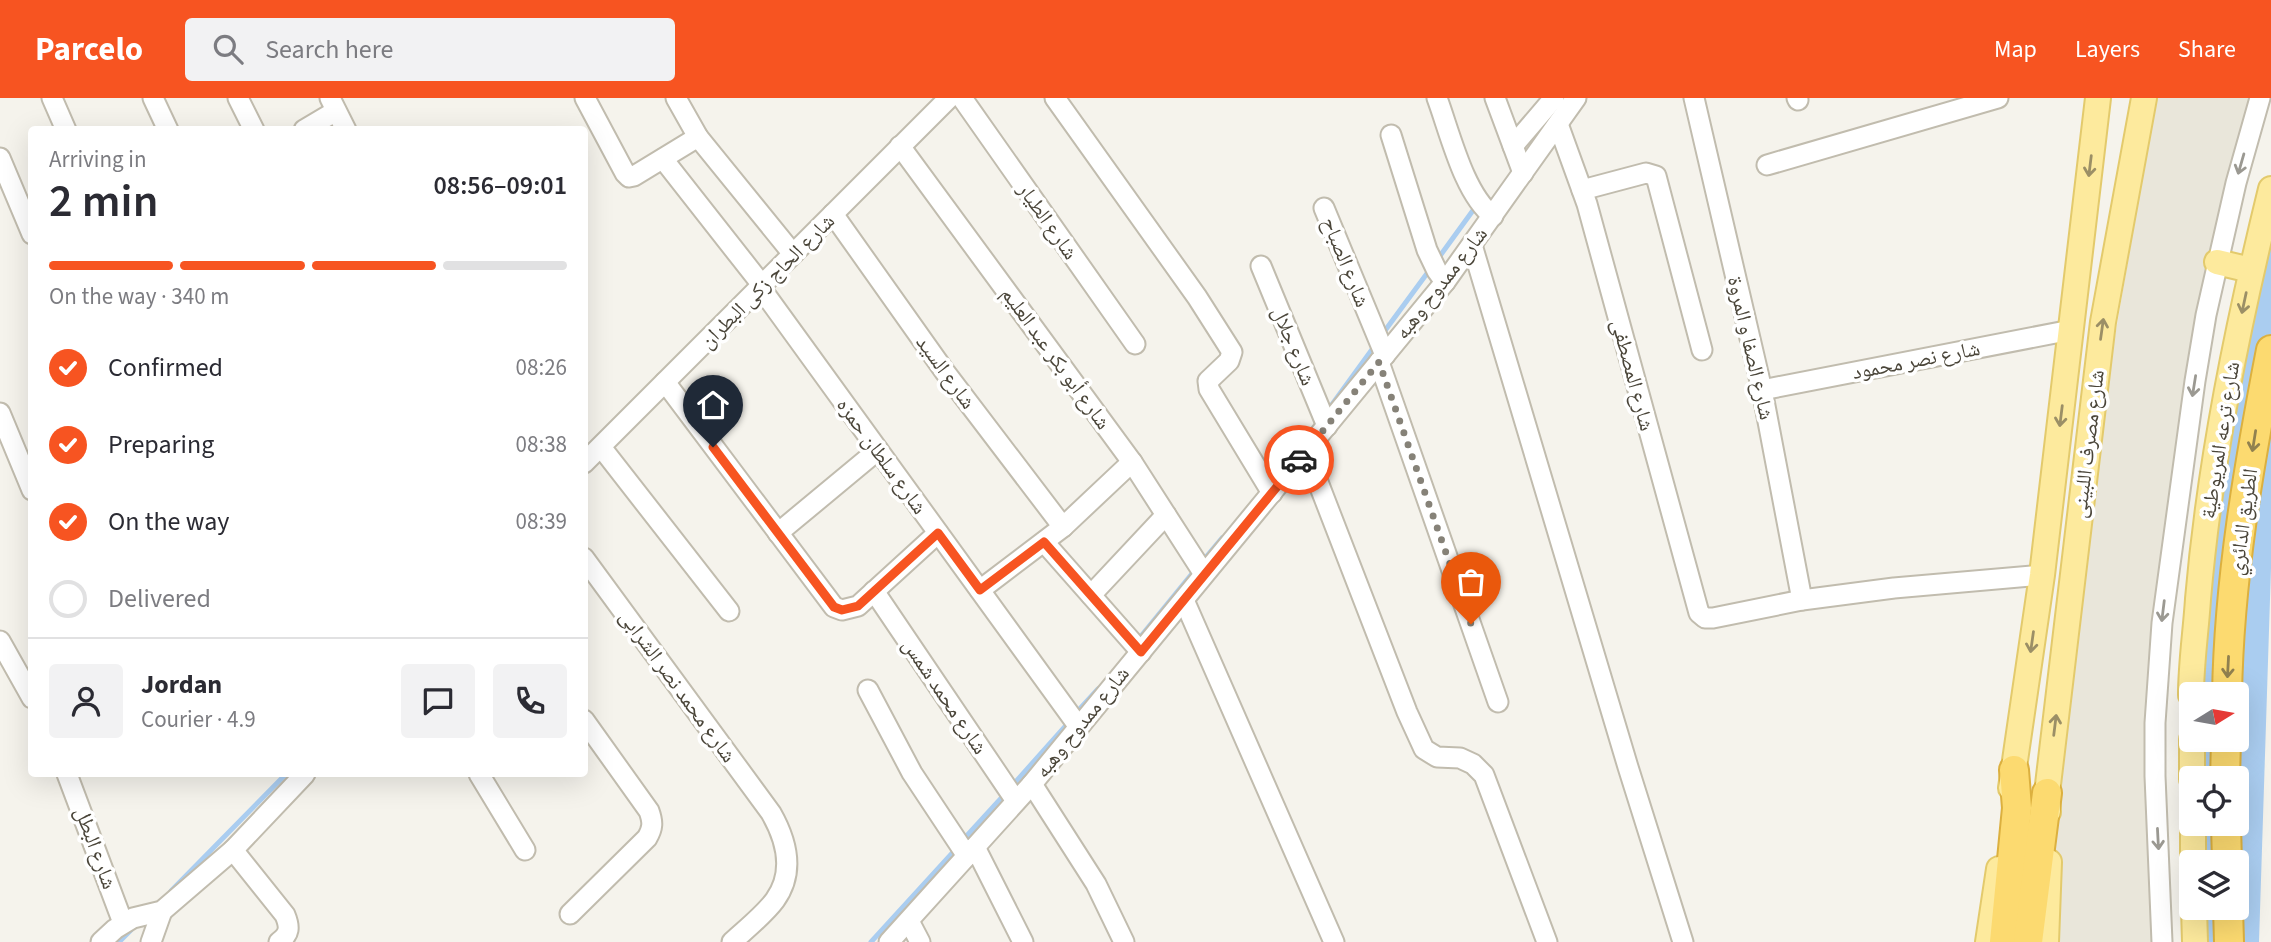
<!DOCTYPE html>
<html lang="en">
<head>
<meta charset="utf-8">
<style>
	body { margin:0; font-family:"Source Sans 3","Noto Naskh Arabic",sans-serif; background:#f2f2f3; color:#2b2b33; height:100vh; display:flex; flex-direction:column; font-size:26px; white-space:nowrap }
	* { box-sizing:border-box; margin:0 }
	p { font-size:23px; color:#7c7c81 }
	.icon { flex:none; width:38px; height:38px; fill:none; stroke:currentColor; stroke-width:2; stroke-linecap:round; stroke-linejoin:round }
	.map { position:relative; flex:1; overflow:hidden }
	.sheet { position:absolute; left:28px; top:28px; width:560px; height:651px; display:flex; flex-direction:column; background:#fff; border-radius:7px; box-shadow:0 7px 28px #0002 }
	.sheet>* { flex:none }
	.needle { width:46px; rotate:79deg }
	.fabs { position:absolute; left:2179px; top:584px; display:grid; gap:14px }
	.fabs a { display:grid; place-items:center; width:70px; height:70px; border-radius:7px; background:#fff; box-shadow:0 7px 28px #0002; font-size:35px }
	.pin { position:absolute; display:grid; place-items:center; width:60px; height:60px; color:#fff; margin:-72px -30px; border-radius:50% 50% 50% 0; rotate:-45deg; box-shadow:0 0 7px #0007 }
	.pin .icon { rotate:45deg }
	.courier { position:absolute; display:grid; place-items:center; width:70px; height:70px; margin:-35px; border:5px solid #f75421; border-radius:50%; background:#fff; color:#222; box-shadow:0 2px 9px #0007 }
	.headline em { font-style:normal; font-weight:600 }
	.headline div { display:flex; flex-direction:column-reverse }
	.headline { display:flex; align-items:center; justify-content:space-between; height:119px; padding:0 21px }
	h1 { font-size:46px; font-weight:600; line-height:52px }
	.bar { display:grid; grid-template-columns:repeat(4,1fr); gap:10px 7px; align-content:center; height:84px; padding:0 21px }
	.bar i { height:9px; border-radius:5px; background:#e1e1e2 }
	.bar .selected { background:#f75421 }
	.bar p { grid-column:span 4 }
	.line { display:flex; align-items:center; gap:18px; padding:0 21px; border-top:2px solid #e1e1e2 }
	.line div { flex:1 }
	.round { display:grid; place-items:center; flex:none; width:74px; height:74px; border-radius:7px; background:#f2f2f3 }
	ol { padding:0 21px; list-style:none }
	li { display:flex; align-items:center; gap:21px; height:77px }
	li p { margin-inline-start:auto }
	li .icon { padding:7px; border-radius:50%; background:#f75421; color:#fff; stroke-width:4 }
	li:last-child { color:#7c7c81 }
	li i { width:38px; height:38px; border:4px solid #e1e1e2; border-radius:50% }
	header { display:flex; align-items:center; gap:42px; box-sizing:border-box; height:98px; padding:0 35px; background:#f75421; color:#fff }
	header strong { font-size:33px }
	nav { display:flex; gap:38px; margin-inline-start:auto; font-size:24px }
	.search { width:490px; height:63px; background:#f2f2f3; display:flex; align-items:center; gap:18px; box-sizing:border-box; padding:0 24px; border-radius:7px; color:#7c7c81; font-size:26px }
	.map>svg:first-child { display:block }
	.residential { fill:#e9e6da }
	.water { fill:#aacdf0 }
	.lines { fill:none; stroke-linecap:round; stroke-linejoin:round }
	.stream { stroke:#aacdf0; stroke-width:5 }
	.minor-casing { stroke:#c1bcae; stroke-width:23 }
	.major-casing { stroke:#e3ca6c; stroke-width:28 }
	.highway-casing { stroke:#dcb03f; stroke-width:32 }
	.minor { stroke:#fff; stroke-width:19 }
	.major { stroke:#fdea9d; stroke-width:24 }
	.highway { stroke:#fcda70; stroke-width:28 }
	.oneway { stroke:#9b9992 }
	.oneway2 { stroke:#9b8f66 }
	.oneway3 { stroke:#91814f }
	.done { stroke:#868278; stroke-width:7; stroke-dasharray:0 12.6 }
	.route { stroke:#f75421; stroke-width:9 }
	.labels { text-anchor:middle; stroke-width:7; stroke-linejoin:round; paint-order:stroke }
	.street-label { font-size:21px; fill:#4a4539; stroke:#fff }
</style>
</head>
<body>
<header>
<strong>Parcelo</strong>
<div class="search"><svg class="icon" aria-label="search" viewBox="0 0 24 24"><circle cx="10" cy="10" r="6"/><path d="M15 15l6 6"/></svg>Search here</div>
<nav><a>Map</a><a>Layers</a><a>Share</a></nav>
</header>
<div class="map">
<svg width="2271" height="844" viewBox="0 0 2271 844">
	<rect width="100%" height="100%" fill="#f5f3ec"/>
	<!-- residential -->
	<polygon class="residential" points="2156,0 2254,0 2206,165 2153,542 2156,844 2043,844 2074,497 2113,250"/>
	<!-- water -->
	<polygon class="water" points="2271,128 2271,470 2259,844 2205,844 2205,810 2236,810 2236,765 2205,765 2204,726 2236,726 2236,681 2203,681 2202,642 2236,642 2236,597 2201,597 2206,430"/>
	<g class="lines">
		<!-- stream -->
		<g class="stream">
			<polyline points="1437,162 1474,111"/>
			<polyline points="1381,238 1431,170"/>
			<polyline points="1328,312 1376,246"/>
			<polyline points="1201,465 1222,440"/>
			<polyline points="1137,543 1195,472"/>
			<polyline points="1076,615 1098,591"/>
			<polyline points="1011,689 1070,623"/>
			<polyline points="962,743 1005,696"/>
			<polyline points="171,793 286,676"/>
			<polyline points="119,844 131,832"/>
			<polyline points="871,844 956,751"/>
		</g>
		<!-- minor casing -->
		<g class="minor-casing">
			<g id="minor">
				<polyline points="52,0 66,32"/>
				<polyline points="153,0 168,32"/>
				<polyline points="238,0 254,32"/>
				<polyline points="330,0 346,32"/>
				<polyline points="585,0 625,75 629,79 634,78 698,39"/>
				<polyline points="676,0 698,39 793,156"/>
				<polyline points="962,0 1135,246"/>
				<polyline points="1055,0 1197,199 1232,254 1229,263 1208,283 1209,291 1272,395"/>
				<path d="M 1437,0 C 1450,35 1464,96 1493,118"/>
				<polyline points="1495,0 1523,75"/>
				<polyline points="1694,0 1762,292 1802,502"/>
				<polyline points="1797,0 1798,2"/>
				<polyline points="1558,26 1587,106 1699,515 1705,520 1713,520 1802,502 1894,490 2042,477"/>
				<polyline points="304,32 336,13"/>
				<polyline points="1391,37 1427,152 1437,173 1445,184"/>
				<polyline points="900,48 1132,364 1204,476"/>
				<polyline points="1513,48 1554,0"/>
				<polyline points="0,60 32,136"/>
				<polyline points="663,61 762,187"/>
				<polyline points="1767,67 1998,0"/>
				<polyline points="1582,92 1646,75 1656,78 1702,252"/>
				<polyline points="1324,110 1385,257"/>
				<polyline points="833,116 945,274 1063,429"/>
				<polyline points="1472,147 1628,669 1683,844"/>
				<polyline points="1261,168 1327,328"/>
				<polyline points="760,189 1079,629"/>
				<polyline points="1379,264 1498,604"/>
				<polyline points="665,284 834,509 842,512 858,508 938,435"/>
				<polyline points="1762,292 2071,232"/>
				<polyline points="0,315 32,392"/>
				<polyline points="601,349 729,513"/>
				<polyline points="1306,353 1407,614 1424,651 1437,659 1460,660 1473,666 1484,677 1547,844"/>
				<polyline points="584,365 949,0"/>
				<polyline points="778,435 878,352"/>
				<polyline points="1044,444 1141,554"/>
				<path d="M 584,460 L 771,715 C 787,743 795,774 775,802 C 764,817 746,831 732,844"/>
				<polyline points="980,492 1063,429 1132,364"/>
				<polyline points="874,493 1016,703"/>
				<polyline points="1091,497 1166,417"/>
				<polyline points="1184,502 1334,844"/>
				<polyline points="0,543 32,600"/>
				<polyline points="868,592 912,675 967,758"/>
				<polyline points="67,676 123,825"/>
				<polyline points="479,676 525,752"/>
				<polyline points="1032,686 1096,786 1124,844"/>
				<polyline points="975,749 1023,844"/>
				<path d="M 233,752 L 285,817 C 290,829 290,836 279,844"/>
				<path d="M 570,816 L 647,740 C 653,730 653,724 649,713 L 584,622"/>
				<polyline points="909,823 920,844"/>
				<polyline points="101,844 115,831 133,820 162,813 233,752 305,676"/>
				<polyline points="151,844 162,813"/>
				<polyline points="889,844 1032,686 1445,184 1576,0"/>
				<polyline points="2162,844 2155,678 2155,625 2162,525 2195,283 2206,217 2236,85 2260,0"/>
			</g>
		</g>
		<!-- major casing -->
		<g class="major-casing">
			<g id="major">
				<polyline points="2217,164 2251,172"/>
				<path d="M 2191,597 C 2191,565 2196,533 2198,501 C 2210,362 2238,226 2271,91"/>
				<polyline points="2192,642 2192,681"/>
				<polyline points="2011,690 2042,477 2098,0"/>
				<polyline points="2048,714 2047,695 2103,224 2144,0"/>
				<polyline points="2193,726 2193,765"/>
				<polyline points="2194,810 2195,844"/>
				<polyline points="1988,844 1999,771"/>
				<polyline points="2046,844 2049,764"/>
			</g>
		</g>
		<!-- highway casing -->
		<g class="highway-casing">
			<g id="highway">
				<path d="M 2227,597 C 2229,481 2249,366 2271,252"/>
				<polyline points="2225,681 2226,642"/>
				<polyline points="2226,726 2227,765"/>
				<polyline points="2228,810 2229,844"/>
				<polyline points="2004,844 2017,710 2014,672"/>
				<polyline points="2028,844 2047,695"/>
			</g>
		</g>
		<!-- minor -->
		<use href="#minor" class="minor"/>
		<!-- major -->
		<use href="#major" class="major"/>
		<!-- highway -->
		<use href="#highway" class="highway"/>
	</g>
	<!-- one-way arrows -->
	<defs><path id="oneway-shaft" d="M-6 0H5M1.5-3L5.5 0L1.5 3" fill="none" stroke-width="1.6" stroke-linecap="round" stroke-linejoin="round" transform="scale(1.75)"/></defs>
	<g class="oneway">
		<use href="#oneway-shaft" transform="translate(2241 66) rotate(106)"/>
		<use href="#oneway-shaft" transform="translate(2194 288) rotate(99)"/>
		<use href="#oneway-shaft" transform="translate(2163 513) rotate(97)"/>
		<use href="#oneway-shaft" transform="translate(2158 741) rotate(87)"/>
	</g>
	<g class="oneway2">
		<use href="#oneway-shaft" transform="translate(2090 68) rotate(97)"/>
		<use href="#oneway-shaft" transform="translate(2244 205) rotate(102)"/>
		<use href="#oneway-shaft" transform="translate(2102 231) rotate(-82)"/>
		<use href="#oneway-shaft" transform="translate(2061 318) rotate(97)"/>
		<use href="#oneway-shaft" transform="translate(2032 544) rotate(98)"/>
		<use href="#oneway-shaft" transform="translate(2055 627) rotate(-83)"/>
	</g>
	<g class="oneway3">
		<use href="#oneway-shaft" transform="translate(2254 343) rotate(99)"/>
		<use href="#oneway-shaft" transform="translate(2228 569) rotate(93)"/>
	</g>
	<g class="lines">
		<!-- done -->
		<polyline class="done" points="1299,362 1379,264 1471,526"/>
		<!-- route -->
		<polyline class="route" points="713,349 834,509 842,512 858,508 938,435 980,492 1044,444 1141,554 1299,362"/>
	</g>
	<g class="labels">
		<!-- street labels -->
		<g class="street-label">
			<text transform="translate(1048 123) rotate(55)" y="7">شارع الطيار</text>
			<text transform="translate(1346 164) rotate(68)" y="7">شارع الصباح</text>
			<text transform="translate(767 183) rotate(-45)" y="7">شارع الحاج زكى البطران</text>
			<text transform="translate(1441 185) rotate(-52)" y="7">شارع ممدوح وهبه</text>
			<text transform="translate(1294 248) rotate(68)" y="7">شارع جلال</text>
			<text transform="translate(1751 250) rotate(77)" y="7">شارع الصفا و المروة</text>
			<text transform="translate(1056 260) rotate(54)" y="7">شارع أبو بكر عبد العليم</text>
			<text transform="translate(1916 262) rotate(-11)" y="7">شارع نصر محمود</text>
			<text transform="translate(946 274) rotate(54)" y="7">شارع السيد</text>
			<text transform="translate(1633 277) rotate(75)" y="7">شارع المصطفى</text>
			<text transform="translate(2220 342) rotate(-81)" y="7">شارع ترعه المريوطية</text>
			<text transform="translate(2088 346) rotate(-83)" y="7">شارع مصرف اللبينى</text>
			<text transform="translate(882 358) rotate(54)" y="7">شارع سلطان حمزه</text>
			<text transform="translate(2243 424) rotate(-82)" y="7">الطريق الدائري</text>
			<text transform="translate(678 588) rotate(54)" y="7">شارع محمد نصر الشرابى</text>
			<text transform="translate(945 598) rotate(56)" y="7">شارع محمد شمس</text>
			<text transform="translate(1082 624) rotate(-51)" y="7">شارع ممدوح وهبه</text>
			<text transform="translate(96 750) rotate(70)" y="7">شارع البطل</text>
		</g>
	</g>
</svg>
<div class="fabs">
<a><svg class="needle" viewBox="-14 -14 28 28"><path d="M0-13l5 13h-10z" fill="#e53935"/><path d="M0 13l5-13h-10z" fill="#7c7c81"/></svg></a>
<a><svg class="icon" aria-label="locate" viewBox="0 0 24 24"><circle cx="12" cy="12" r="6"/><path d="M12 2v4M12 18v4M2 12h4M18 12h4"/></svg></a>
<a><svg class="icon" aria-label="layers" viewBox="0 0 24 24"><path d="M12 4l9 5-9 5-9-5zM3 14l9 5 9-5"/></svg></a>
</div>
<div class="pin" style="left:1471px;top:526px;background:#ea580c"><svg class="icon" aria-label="bag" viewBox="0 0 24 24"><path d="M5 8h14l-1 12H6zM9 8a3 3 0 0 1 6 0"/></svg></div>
<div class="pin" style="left:713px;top:349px;background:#1f2937"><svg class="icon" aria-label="home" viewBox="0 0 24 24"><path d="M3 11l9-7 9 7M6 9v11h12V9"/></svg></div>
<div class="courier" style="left:1299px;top:362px"><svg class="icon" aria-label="car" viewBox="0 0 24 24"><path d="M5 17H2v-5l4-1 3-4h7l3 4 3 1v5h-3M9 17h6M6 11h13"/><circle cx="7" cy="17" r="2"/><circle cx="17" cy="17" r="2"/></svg></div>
<section class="sheet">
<div class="headline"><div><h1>2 min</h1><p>Arriving in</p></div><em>08:56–09:01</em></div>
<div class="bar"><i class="selected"></i><i class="selected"></i><i class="selected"></i><i></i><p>On the way · 340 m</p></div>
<ol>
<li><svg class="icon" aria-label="check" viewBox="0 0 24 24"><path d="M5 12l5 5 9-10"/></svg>Confirmed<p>08:26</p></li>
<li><svg class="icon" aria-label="check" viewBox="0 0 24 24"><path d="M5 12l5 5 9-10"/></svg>Preparing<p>08:38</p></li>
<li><svg class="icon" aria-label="check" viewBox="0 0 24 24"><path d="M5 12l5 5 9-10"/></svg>On the way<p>08:39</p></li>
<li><i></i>Delivered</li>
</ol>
<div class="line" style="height:126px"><a class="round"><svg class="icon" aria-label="person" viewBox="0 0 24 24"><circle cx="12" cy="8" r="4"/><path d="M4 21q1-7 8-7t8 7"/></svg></a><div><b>Jordan</b><p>Courier · 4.9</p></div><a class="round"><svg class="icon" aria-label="chat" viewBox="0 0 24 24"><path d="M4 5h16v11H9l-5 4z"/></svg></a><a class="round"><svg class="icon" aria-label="phone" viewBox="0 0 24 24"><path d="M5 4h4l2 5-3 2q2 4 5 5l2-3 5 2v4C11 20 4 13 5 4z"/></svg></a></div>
</section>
</div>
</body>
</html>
